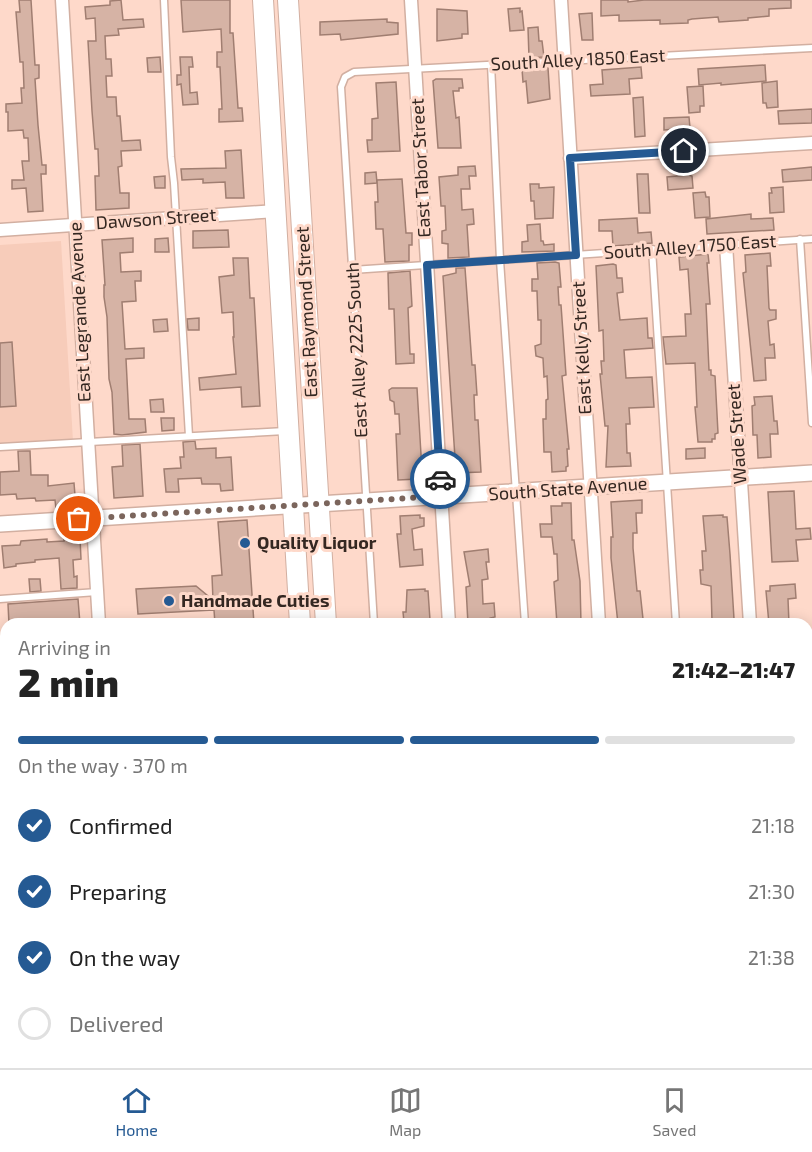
<!DOCTYPE html>
<html lang="en">
<head>
<meta charset="utf-8">
<style>
	body { margin:0; font-family:"Exo 2",sans-serif; background:#f6f6f6; color:#222; height:100vh; display:flex; flex-direction:column; font-size:22px; white-space:nowrap }
	* { box-sizing:border-box; margin:0 }
	p { font-size:20px; color:#767676 }
	.icon { flex:none; width:33px; height:33px; fill:none; stroke:currentColor; stroke-width:2; stroke-linecap:round; stroke-linejoin:round }
	.map { position:relative; flex:1; overflow:hidden }
	.side { position:absolute; left:0px; top:618px; width:813px; height:450px; display:flex; flex-direction:column; background:#fff; border-radius:18px 18px 0 0; box-shadow:0 3px 15px #0003 }
	.side>* { flex:none }
	.pin { position:absolute; display:grid; place-items:center; width:51px; height:51px; color:#fff; margin:-26px; border:3px solid #fff; border-radius:50%; box-shadow:0 2px 6px #0007 }
	.courier { position:absolute; display:grid; place-items:center; width:60px; height:60px; margin:-30px; border:4px solid #255a93; border-radius:50%; background:#fff; color:#222; box-shadow:0 2px 8px #0007 }
	.overview em { font-style:normal; font-weight:800 }
	.overview div { display:flex; flex-direction:column-reverse }
	.overview { display:flex; align-items:center; justify-content:space-between; height:102px; padding:0 18px }
	h1 { font-size:39px; font-weight:800; line-height:45px }
	.bar { display:grid; grid-template-columns:repeat(4,1fr); gap:9px 6px; align-content:center; height:72px; padding:0 18px }
	.bar i { height:8px; border-radius:4px; background:#e0e0e0 }
	.bar .active { background:#255a93 }
	.bar p { grid-column:span 4 }
	ol { padding:0 18px; list-style:none }
	li { display:flex; align-items:center; gap:18px; height:66px }
	li p { margin-inline-start:auto }
	li .icon { padding:6px; border-radius:50%; background:#255a93; color:#fff; stroke-width:4 }
	li:last-child { color:#767676 }
	li i { width:33px; height:33px; border:3px solid #e0e0e0; border-radius:50% }
	.tabs { display:flex; justify-content:space-around; align-items:center; height:84px; border-top:2px solid #e0e0e0; background:#fff; font-size:16px; color:#767676 }
	.tabs a { display:grid; justify-items:center; gap:3px }
	.tabs .active { color:#255a93 }
	.map>svg:first-child { display:block }
	.built { fill:#f7ccba }
	.building { fill:#d6b3a5; stroke:#a07e71; stroke-width:1.5 }
	.lines { fill:none; stroke-linecap:round; stroke-linejoin:round }
	.service-casing { stroke:#d2afa1; stroke-width:9 }
	.minor-casing { stroke:#d2afa1; stroke-width:15 }
	.tertiary-casing { stroke:#d2afa1; stroke-width:18 }
	.primary-casing { stroke:#d2afa1; stroke-width:22 }
	.service { stroke:#fff; stroke-width:6 }
	.minor { stroke:#fff; stroke-width:12 }
	.tertiary { stroke:#fff; stroke-width:15 }
	.primary { stroke:#fff; stroke-width:20 }
	.done { stroke:#7b655c; stroke-width:6; stroke-dasharray:0 10.8 }
	.route { stroke:#255a93; stroke-width:8 }
	.poi-dot { fill:#255a93; stroke:#fed9ca; stroke-width:2 }
	.labels { text-anchor:middle; stroke-width:6; stroke-linejoin:round; paint-order:stroke }
	.street-label { font-size:18px; fill:#342721; stroke:#fed9ca }
	.poi-label { font-size:18px; font-weight:bold; fill:#342721; stroke:#fed9ca; text-anchor:start }
</style>
</head>
<body>
<div class="map">
<svg width="812" height="1068" viewBox="0 0 812 1068">
	<rect width="100%" height="100%" fill="#fed9ca"/>
	<!-- built -->
	<g class="built">
		<polygon points="61,241 73,441 0,446 0,245"/>
		<polygon points="634,1062 771,1062 772,1068 635,1068"/>
	</g>
	<!-- building -->
	<g class="building">
		<polygon points="19,0 31,0 35,65 39,65 39,78 35,79 38,125 42,165 46,165 46,174 41,174 43,211 28,212 26,188 12,189 12,180 24,180 22,161 29,161 28,138 24,138 23,130 8,131 8,112 6,112 6,104 22,103 21,88 24,88 23,62 20,62 16,12 20,12"/>
		<polygon points="121,0 123,20 143,19 144,27 118,29 119,35 105,36 106,59 111,59 112,76 106,76 107,97 116,97 117,116 120,116 122,141 140,140 141,150 121,151 122,166 118,167 120,193 129,193 129,208 96,210 95,176 99,176 98,149 95,149 92,111 88,41 96,41 95,18 86,19 85,7 110,5 110,1"/>
		<polygon points="181,0 230,0 230,33 233,33 238,108 242,108 243,121 219,122 219,109 222,109 220,67 217,67 217,52 222,52 221,29 183,32"/>
		<polygon points="601,0 628,0 628,2 644,0 791,0 791,8 769,9 769,16 748,18 748,20 719,22 718,17 692,19 688,20 688,23 660,24 660,20 619,21 619,15 601,16"/>
		<polygon points="520,8 520,12 522,11 524,30 510,31 508,9"/>
		<polygon points="437,9 467,11 468,34 462,34 462,38 437,41"/>
		<polygon points="592,13 593,40 582,40 579,14"/>
		<polygon points="387,19 387,22 398,23 398,34 341,40 340,34 320,35 320,22"/>
		<polygon points="538,27 539,41 542,41 544,57 529,58 528,28"/>
		<polygon points="160,57 161,72 148,72 147,58"/>
		<polygon points="180,57 192,57 193,67 189,67 190,93 197,92 198,104 183,105 181,84 177,85 177,75 181,75"/>
		<polygon points="765,65 766,81 721,85 721,83 699,85 698,69"/>
		<polygon points="545,67 548,68 550,99 528,103 526,81 523,82 522,69"/>
		<polygon points="641,67 642,78 629,79 630,94 591,96 590,85 603,84 602,70"/>
		<polygon points="436,79 462,79 463,88 459,88 459,91 453,91 456,118 459,117 461,148 438,148 433,81"/>
		<polygon points="777,81 778,107 767,108 766,103 763,103 762,83"/>
		<polygon points="396,82 400,151 368,152 367,140 372,140 372,119 378,118 376,83"/>
		<polygon points="703,86 704,106 700,106 700,112 689,113 687,87"/>
		<polygon points="643,97 645,136 635,137 633,98"/>
		<polygon points="812,109 812,123 779,124 778,111"/>
		<polygon points="689,117 690,128 664,130 664,118"/>
		<polygon points="241,150 244,198 226,198 225,182 203,183 203,179 182,180 181,169 226,168 225,151"/>
		<polygon points="475,166 476,176 469,176 470,189 461,189 462,210 473,209 474,224 467,225 469,257 448,258 448,244 442,243 442,231 446,230 445,206 441,206 439,177 458,175 458,167"/>
		<polygon points="812,167 812,180 783,182 782,170"/>
		<polygon points="376,172 377,183 365,184 365,173"/>
		<polygon points="637,174 648,174 650,213 639,213"/>
		<polygon points="688,175 692,176 693,188 668,190 667,177"/>
		<polygon points="165,176 165,188 155,188 154,177"/>
		<polygon points="402,179 406,233 412,233 412,245 409,245 409,261 385,262 383,229 376,229 375,202 378,202 377,180"/>
		<polygon points="530,184 539,184 539,188 554,187 553,218 535,219 534,201 531,201"/>
		<polygon points="783,187 784,212 770,213 769,193 772,193 771,188"/>
		<polygon points="705,192 706,197 709,197 710,217 695,218 693,193"/>
		<polygon points="751,214 751,219 773,218 774,230 707,234 706,219"/>
		<polygon points="637,218 638,233 651,232 652,243 613,246 612,231 599,231 599,220"/>
		<polygon points="540,224 541,241 543,241 544,245 554,244 554,251 522,252 522,242 528,241 527,225"/>
		<polygon points="228,230 229,247 193,248 193,231"/>
		<polygon points="133,238 133,252 120,253 121,272 141,271 141,281 135,281 136,301 122,302 125,349 144,348 144,358 126,359 129,419 145,419 146,432 122,435 114,434 112,392 109,379 107,317 104,297 104,285 105,285 102,240"/>
		<polygon points="168,238 169,252 155,252 155,239"/>
		<polygon points="770,253 771,266 767,266 769,308 770,310 776,310 776,319 768,321 770,345 774,344 775,358 765,358 766,380 754,381 743,273 746,272 745,255"/>
		<polygon points="708,254 709,263 707,263 710,304 706,304 709,370 711,370 711,375 715,376 718,433 715,434 715,439 712,439 712,442 698,442 695,407 697,407 695,363 666,364 663,337 686,336 685,314 691,314 688,269 680,270 679,257"/>
		<polygon points="233,258 248,258 250,298 254,298 260,406 242,407 241,387 200,390 199,378 236,374 233,337 234,337 233,312 222,313 219,277 234,275"/>
		<polygon points="555,262 559,263 561,287 558,287 559,305 561,305 566,375 562,376 569,449 567,449 568,466 566,467 566,471 552,472 551,452 544,452 543,419 546,419 546,400 548,399 547,376 544,377 543,358 536,356 535,346 541,344 541,320 538,320 537,291 532,291 532,279 538,279 537,263"/>
		<polygon points="613,264 616,265 617,278 622,278 623,292 617,293 620,320 647,318 648,338 652,338 653,348 624,350 626,378 652,377 654,407 629,408 630,424 626,424 627,453 630,453 631,466 606,467 608,426 605,426 600,374 602,374 601,361 604,361 603,330 599,331 596,266"/>
		<polygon points="456,268 465,268 472,365 475,365 477,395 474,395 475,420 478,420 481,472 456,473 443,276 456,273"/>
		<polygon points="410,271 412,306 408,308 409,333 410,354 414,354 414,363 396,364 394,309 389,309 388,273"/>
		<polygon points="199,318 199,330 188,330 187,319"/>
		<polygon points="167,319 168,331 154,332 153,320"/>
		<polygon points="12,342 16,406 0,407 0,343"/>
		<polygon points="392,388 417,388 422,471 418,471 418,479 398,480 396,434 400,434 399,414 395,414 394,402 390,400 389,390"/>
		<polygon points="772,396 774,421 777,421 778,434 770,434 771,457 758,458 757,435 753,435 752,406 755,405 754,397"/>
		<polygon points="163,399 164,412 151,412 150,400"/>
		<polygon points="161,418 174,418 174,430 162,431"/>
		<polygon points="195,441 196,449 216,448 216,458 231,457 233,490 221,491 220,484 202,484 201,478 178,479 179,492 166,492 164,469 181,468 180,457 184,457 183,442"/>
		<polygon points="140,444 143,496 114,498 112,467 123,466 122,445"/>
		<polygon points="705,448 705,458 686,459 686,449"/>
		<polygon points="18,451 30,451 31,475 48,475 48,486 74,483 76,508 56,509 55,500 36,501 35,498 17,499 16,494 0,495 0,472 19,471"/>
		<polygon points="794,491 796,529 810,528 811,539 796,540 798,561 772,562 768,492"/>
		<polygon points="642,500 642,513 636,513 637,533 633,533 633,548 637,591 640,591 643,619 639,620 640,624 618,624 611,558 611,537 613,537 611,502"/>
		<polygon points="562,503 571,503 572,540 574,540 580,581 581,624 557,624 554,582 558,580 557,554 554,554 552,537 541,537 540,524 552,524 551,506 562,506"/>
		<polygon points="420,515 420,518 424,518 424,526 412,529 414,550 422,549 423,565 400,567 397,534 401,534 400,516"/>
		<polygon points="723,515 723,517 727,517 730,554 734,619 712,621 711,586 701,584 700,570 703,570 702,551 706,551 703,516"/>
		<polygon points="247,520 254,624 215,624 214,610 138,614 136,589 196,586 213,600 212,576 222,575 218,522"/>
		<polygon points="64,538 80,538 81,559 73,560 74,577 77,576 77,588 61,589 59,558 35,560 35,562 16,564 16,566 4,568 2,546 20,545 21,541 47,539 47,542 64,541"/>
		<polygon points="488,549 489,562 486,562 488,579 482,580 483,604 494,603 495,617 490,618 490,624 468,624 466,587 470,586 464,552"/>
		<polygon points="29,579 40,579 41,591 30,592"/>
		<polygon points="795,584 796,598 788,599 789,624 769,624 766,591 770,591 770,586"/>
		<polygon points="425,589 425,591 428,591 430,620 404,622 403,612 406,612 407,590"/>
		<polygon points="78,599 80,624 9,624 8,604"/>
	</g>
	<g class="lines">
		<!-- service casing -->
		<g class="service-casing">
			<g id="service">
				<polyline points="164,0 171,157 174,183 189,436"/>
				<polyline points="491,64 500,260 525,624"/>
				<polyline points="800,239 812,423"/>
				<polyline points="652,249 676,624"/>
				<polyline points="352,270 812,239"/>
				<polyline points="0,447 285,431"/>
				<polyline points="0,599 97,592"/>
				<polyline points="374,624 341,87 345,77 354,72 812,48"/>
				<polyline points="0,813 6,812"/>
				<polyline points="0,901 6,901"/>
				<polyline points="39,1062 39,1068"/>
				<polyline points="233,1062 233,1068"/>
				<polyline points="402,1062 403,1068"/>
				<polyline points="552,1062 553,1068"/>
			</g>
		</g>
		<!-- minor casing -->
		<g class="minor-casing">
			<g id="minor">
				<polyline points="62,0 99,624"/>
				<polyline points="411,0 449,624"/>
				<polyline points="561,0 599,624"/>
				<polyline points="570,158 812,143"/>
				<polyline points="0,230 276,211"/>
				<polyline points="726,244 750,624"/>
				<polyline points="0,669 6,669"/>
				<polyline points="807,765 812,765"/>
				<polyline points="0,988 6,988"/>
				<polyline points="127,1062 127,1068"/>
				<polyline points="478,1062 478,1068"/>
				<polyline points="627,1062 628,1068"/>
				<polyline points="779,1062 779,1068"/>
			</g>
		</g>
		<!-- tertiary casing -->
		<g class="tertiary-casing">
			<polyline id="tertiary" points="0,524 812,473"/>
		</g>
		<!-- primary casing -->
		<g class="primary-casing">
			<g id="primary">
				<polyline points="263,0 300,624"/>
				<polyline points="288,0 326,624"/>
				<polyline points="329,1062 329,1068"/>
				<polyline points="353,1062 354,1068"/>
			</g>
		</g>
		<!-- service -->
		<use href="#service" class="service"/>
		<!-- minor -->
		<use href="#minor" class="minor"/>
		<!-- tertiary -->
		<use href="#tertiary" class="tertiary"/>
		<!-- primary -->
		<use href="#primary" class="primary"/>
	</g>
	<g class="lines">
		<!-- done -->
		<polyline class="done" points="79,519 441,496 440,479"/>
		<!-- route -->
		<polyline class="route" points="440,479 427,265 576,255 570,158 684,151"/>
	</g>
	<!-- markers -->
	<g class="poi-dot">
		<circle cx="245" cy="543" r="6"/>
		<circle cx="169" cy="601" r="6"/>
	</g>
	<g class="labels">
		<!-- street labels -->
		<g class="street-label">
			<text transform="translate(578 60) rotate(-3)" y="6">South Alley 1850 East</text>
			<text transform="translate(421 168) rotate(-93)" y="6">East Tabor Street</text>
			<text transform="translate(156 219) rotate(-4)" y="6">Dawson Street</text>
			<text transform="translate(690 247) rotate(-4)" y="6">South Alley 1750 East</text>
			<text transform="translate(80 312) rotate(-93)" y="6">East Legrande Avenue</text>
			<text transform="translate(307 312) rotate(-93)" y="6">East Raymond Street</text>
			<text transform="translate(582 348) rotate(-93)" y="6">East Kelly Street</text>
			<text transform="translate(357 350) rotate(-93)" y="6">East Alley 2225 South</text>
			<text transform="translate(737 434) rotate(-94)" y="6">Wade Street</text>
			<text transform="translate(568 489) rotate(-4)" y="6">South State Avenue</text>
		</g>
		<!-- poi labels -->
		<g class="poi-label">
			<text x="257" y="549">Quality Liquor</text>
			<text x="181" y="607">Handmade Cuties</text>
		</g>
	</g>
</svg>
<div class="pin" style="left:79px;top:519px;background:#ea580c"><svg class="icon" aria-label="bag" viewBox="0 0 24 24"><path d="M5 8h14l-1 12H6zM9 8a3 3 0 0 1 6 0"/></svg></div>
<div class="pin" style="left:684px;top:151px;background:#1f2937"><svg class="icon" aria-label="home" viewBox="0 0 24 24"><path d="M3 11l9-7 9 7M6 9v11h12V9"/></svg></div>
<div class="courier" style="left:440px;top:479px"><svg class="icon" aria-label="car" viewBox="0 0 24 24"><path d="M5 17H2v-5l4-1 3-4h7l3 4 3 1v5h-3M9 17h6M6 11h13"/><circle cx="7" cy="17" r="2"/><circle cx="17" cy="17" r="2"/></svg></div>
<section class="side">
<div class="overview"><div><h1>2 min</h1><p>Arriving in</p></div><em>21:42–21:47</em></div>
<div class="bar"><i class="active"></i><i class="active"></i><i class="active"></i><i></i><p>On the way · 370 m</p></div>
<ol>
<li><svg class="icon" aria-label="check" viewBox="0 0 24 24"><path d="M5 12l5 5 9-10"/></svg>Confirmed<p>21:18</p></li>
<li><svg class="icon" aria-label="check" viewBox="0 0 24 24"><path d="M5 12l5 5 9-10"/></svg>Preparing<p>21:30</p></li>
<li><svg class="icon" aria-label="check" viewBox="0 0 24 24"><path d="M5 12l5 5 9-10"/></svg>On the way<p>21:38</p></li>
<li><i></i>Delivered</li>
</ol>
</section>
</div>
<nav class="tabs">
<a class="active"><svg class="icon" aria-label="home" viewBox="0 0 24 24"><path d="M3 11l9-7 9 7M6 9v11h12V9"/></svg>Home</a>
<a><svg class="icon" aria-label="map" viewBox="0 0 24 24"><path d="M3 6l6-2 6 2 6-2v14l-6 2-6-2-6 2zM9 4v14M15 6v14"/></svg>Map</a>
<a><svg class="icon" aria-label="saved" viewBox="0 0 24 24"><path d="M7 4h10v16l-5-4-5 4z"/></svg>Saved</a>
</nav>
</body>
</html>
